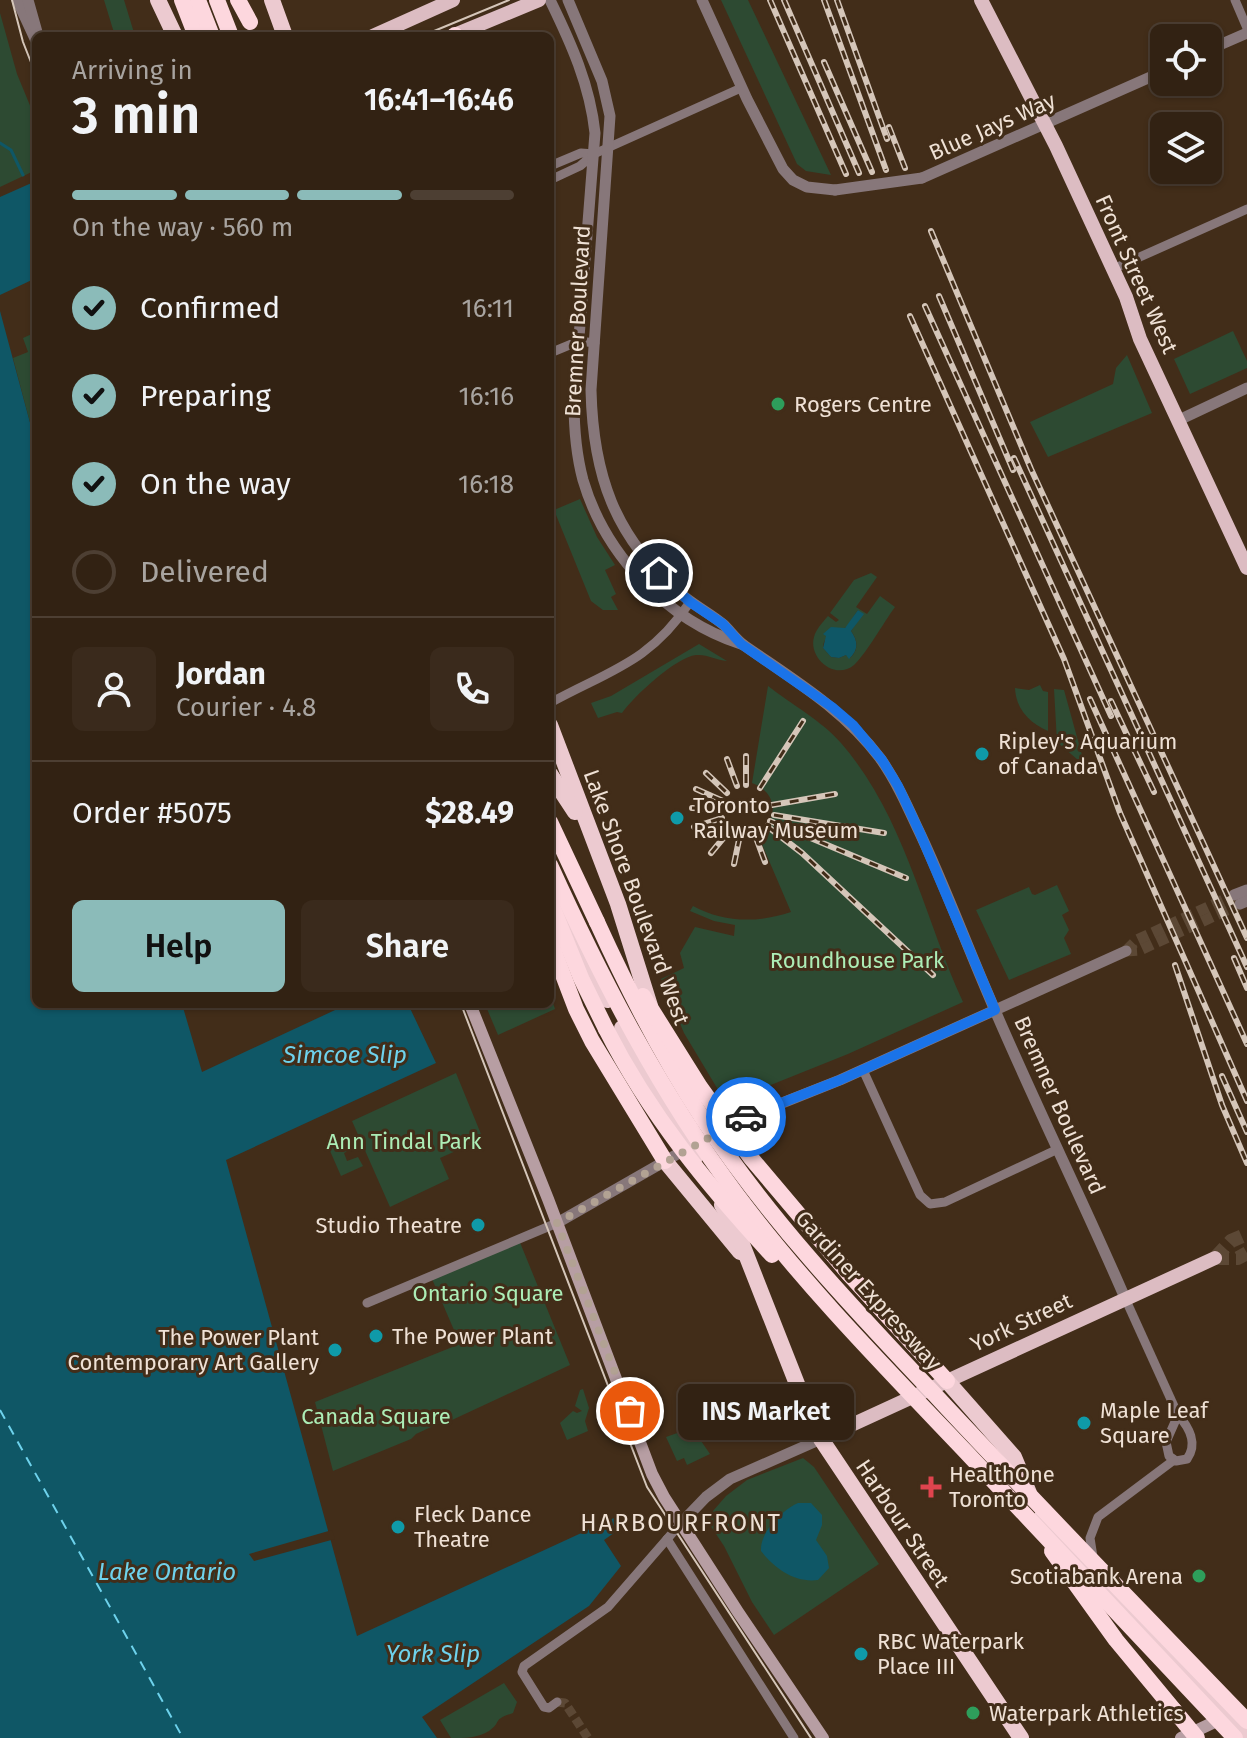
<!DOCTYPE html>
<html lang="en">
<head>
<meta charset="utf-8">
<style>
	body { margin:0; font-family:"Fira Sans",sans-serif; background:#3a2a1c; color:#f1f3f6; height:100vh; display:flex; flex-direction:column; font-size:30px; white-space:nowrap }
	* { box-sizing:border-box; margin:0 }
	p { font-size:26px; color:#a8a4a0 }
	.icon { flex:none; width:44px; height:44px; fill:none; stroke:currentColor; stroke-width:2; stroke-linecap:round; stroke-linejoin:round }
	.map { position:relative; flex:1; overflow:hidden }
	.drawer { position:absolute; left:32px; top:32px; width:522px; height:976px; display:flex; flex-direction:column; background:#322213; border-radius:12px; box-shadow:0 2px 6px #0004,0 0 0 2px #4d3f33 }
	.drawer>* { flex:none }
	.controls { position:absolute; left:1150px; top:24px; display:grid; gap:16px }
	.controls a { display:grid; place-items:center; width:72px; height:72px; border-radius:12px; background:#322213; box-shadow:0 2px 6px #0004,0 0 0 2px #4d3f33; font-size:40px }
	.pin { position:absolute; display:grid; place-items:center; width:68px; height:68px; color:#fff; margin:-34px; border:4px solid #fff; border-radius:50%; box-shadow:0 2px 8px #0007 }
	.courier { position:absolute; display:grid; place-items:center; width:80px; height:80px; margin:-40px; border:6px solid #1a73e8; border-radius:50%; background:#fff; color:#222; box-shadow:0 2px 10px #0007 }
	.bubble { position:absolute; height:56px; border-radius:12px; background:#322213; box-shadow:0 2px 6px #0004,0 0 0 2px #4d3f33; font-size:26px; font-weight:600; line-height:56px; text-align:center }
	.headline em { font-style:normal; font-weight:600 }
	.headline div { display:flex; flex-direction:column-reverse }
	.headline { display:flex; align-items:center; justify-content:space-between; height:136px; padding:0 40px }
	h1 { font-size:52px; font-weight:600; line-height:60px }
	.bar { display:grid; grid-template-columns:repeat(4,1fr); gap:12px 8px; align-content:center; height:96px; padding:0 40px }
	.bar i { height:10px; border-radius:6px; background:#4d3f33 }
	.bar .on { background:#8bbbb9 }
	.bar p { grid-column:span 4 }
	.line { display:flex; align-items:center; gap:20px; padding:0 40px; border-top:2px solid #4d3f33 }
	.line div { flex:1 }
	.round { display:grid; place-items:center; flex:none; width:84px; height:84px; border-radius:12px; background:#3a2a1c }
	ol { padding:0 40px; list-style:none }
	li { display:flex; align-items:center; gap:24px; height:88px }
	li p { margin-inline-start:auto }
	li .icon { padding:8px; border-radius:50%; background:#8bbbb9; color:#111; stroke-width:4 }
	li:last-child { color:#a8a4a0 }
	li i { width:44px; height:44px; border:4px solid #4d3f33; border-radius:50% }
	.primary-button { display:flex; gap:16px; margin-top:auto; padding:16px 40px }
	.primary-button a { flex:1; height:92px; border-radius:12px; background:#8bbbb9; color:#111; font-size:32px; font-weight:600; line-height:92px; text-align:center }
	.primary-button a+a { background:#3a2a1c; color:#f1f3f6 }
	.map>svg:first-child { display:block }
	.green { fill:#2d4a32; fill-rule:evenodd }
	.water { fill:#0f5766 }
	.pier { fill:#422d19 }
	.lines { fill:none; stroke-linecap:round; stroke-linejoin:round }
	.stream { stroke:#0f5766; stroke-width:3 }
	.ferry { stroke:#6ed2ec; stroke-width:2; stroke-dasharray:10 8; stroke-linecap:butt }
	.minor-tunnel { stroke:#5c4835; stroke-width:9; stroke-dasharray:9 4.5; stroke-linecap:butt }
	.tertiary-tunnel { stroke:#5c4835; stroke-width:11; stroke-dasharray:11 5.5; stroke-linecap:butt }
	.primary-tunnel { stroke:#5c4835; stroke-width:14; stroke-dasharray:14 7; stroke-linecap:butt }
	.minor { stroke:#87777a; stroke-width:9 }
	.tertiary { stroke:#87777a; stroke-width:11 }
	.secondary { stroke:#b79ea3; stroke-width:12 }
	.primary { stroke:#dcbcc2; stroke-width:14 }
	.trunk { stroke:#eccad0; stroke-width:16 }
	.motorway { stroke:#fdd7de; stroke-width:16 }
	.tram { stroke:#d5c6b9; stroke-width:2 }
	.rail-casing { stroke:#d5c6b9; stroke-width:6 }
	.rail { stroke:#422d19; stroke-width:3; stroke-dasharray:9; stroke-linecap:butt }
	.tertiary-bridge { stroke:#87777a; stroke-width:11 }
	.motorway-bridge { stroke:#fdd7de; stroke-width:16 }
	.done { stroke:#b2a293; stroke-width:8; stroke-dasharray:0 14.4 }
	.route { stroke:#1a73e8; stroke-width:10 }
	.leisure-dot { fill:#2e9e5b; stroke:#422d19; stroke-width:3 }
	.culture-dot { fill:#0f9aa8; stroke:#422d19; stroke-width:3 }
	.health-dot { fill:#e0444e; stroke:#422d19; stroke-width:3 }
	.labels { text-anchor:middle; stroke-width:6; stroke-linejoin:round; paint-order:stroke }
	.street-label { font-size:22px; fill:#efe1d5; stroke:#422d19 }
	.poi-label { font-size:22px; fill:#efe1d5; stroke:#422d19; text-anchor:start }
	.park-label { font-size:22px; fill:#acedb6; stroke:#422d19 }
	.water-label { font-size:24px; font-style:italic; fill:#6ed2ec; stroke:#422d19 }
	.neighbourhood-label { font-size:24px; letter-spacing:2px; fill:#efe1d5; stroke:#422d19 }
</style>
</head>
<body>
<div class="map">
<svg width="1247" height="1738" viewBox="0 0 1247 1738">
	<rect width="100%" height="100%" fill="#422d19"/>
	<!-- green -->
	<g class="green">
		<polygon points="104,0 124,0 135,36 115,36"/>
		<polygon points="721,0 748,0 831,175 806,171 797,164"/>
		<polygon points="0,13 17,74 36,120 36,170 0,187"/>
		<polygon points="1233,331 1247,361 1247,368 1190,394 1174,359"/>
		<polygon points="36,332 36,445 13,358 28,352 23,338"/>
		<polygon points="1127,355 1152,413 1048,457 1030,422 1113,384 1116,368"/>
		<polygon points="580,499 597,537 615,565 605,570 616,594 611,597 618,610 603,610 591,601 554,510"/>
		<path d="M 871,573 L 877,577 L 856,607 L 867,614 L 880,596 L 895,607 C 884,622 866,654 854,665 C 835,681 808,658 814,637 C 816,629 823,622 828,616 L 836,622 L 839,620 L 830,613 L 854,580 ZM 858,610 L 863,614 L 851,631 C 858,640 859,650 850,658 L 846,655 L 839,658 L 831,657 L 823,648 C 824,632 836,636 846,627 C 850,623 854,615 858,610 Z"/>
		<path d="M 699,644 L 727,661 C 716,660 707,654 696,655 C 676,657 633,697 622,713 L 617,712 L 598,718 L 591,703 L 611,696 Z"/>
		<path d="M 1040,685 L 1043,691 L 1048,692 L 1048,731 C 1030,723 1016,710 1015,688 L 1029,690 Z"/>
		<path d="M 768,686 C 791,704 822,721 841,743 C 905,817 923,915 963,1002 L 848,1054 L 726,1103 L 684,1033 L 661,979 L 684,968 L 680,953 L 695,927 L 734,936 L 735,925 L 714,921 L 690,911 L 693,906 C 724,923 758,923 791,912 L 758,835 C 779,820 778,792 752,783 Z"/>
		<polygon points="1054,689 1064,690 1085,766 1057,742"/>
		<polygon points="1057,885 1069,911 1062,915 1069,930 1064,938 1071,954 1009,980 976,910 1029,887 1032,894 1035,895"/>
		<polygon points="550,994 555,1009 498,1035 485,1004 550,1004"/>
		<polygon points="456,1073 483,1139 440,1158 449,1179 390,1207 352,1121"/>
		<polygon points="348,1134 354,1148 344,1153 347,1161 358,1157 363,1166 341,1176 327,1144"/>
		<polygon points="519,1240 570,1365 452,1420 446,1420 416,1434 411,1439 333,1471 315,1402 460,1344 432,1279"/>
		<polygon points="583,1389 589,1408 585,1421 588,1431 567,1440 560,1423 573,1411 577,1413 582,1411 575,1406 580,1390"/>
		<polygon points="680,1432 699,1438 710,1454 687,1465 684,1458 677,1461 666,1437"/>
		<polygon points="803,1458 814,1467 879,1564 774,1635 752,1602 724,1546 706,1519 726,1496 747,1480"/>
		<path d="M 504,1683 L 517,1702 L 513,1713 C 491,1720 503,1721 489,1731 C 478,1738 465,1738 451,1738 L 440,1720 Z"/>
	</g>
	<!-- water -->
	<g class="water">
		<polygon points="36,181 36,278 0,295 0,197"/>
		<polygon points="0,311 36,445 36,1004 182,1004 202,1072 348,1004 408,1004 436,1063 226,1160 357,1636 614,1518 621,1528 604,1540 621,1566 589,1606 422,1717 437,1738 0,1738"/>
		<path d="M 858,610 L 864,614 L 851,631 C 858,641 859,650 849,659 L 846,655 L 839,658 L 831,657 L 823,648 L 826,636 L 823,634 L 831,627 L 845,628 Z"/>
		<path d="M 798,1503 L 811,1503 L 822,1515 L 822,1525 L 816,1540 L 827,1556 L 829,1568 L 818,1580 C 795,1583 775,1569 761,1551 C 760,1532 781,1511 798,1503 Z"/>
	</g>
	<!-- pier -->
	<polygon class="pier" points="332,1530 335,1539 254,1561 249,1554"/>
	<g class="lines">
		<!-- stream -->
		<polyline class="stream" points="0,143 11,150 23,175"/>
		<!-- ferry -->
		<polyline class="ferry" points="0,1410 183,1738"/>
		<!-- minor-tunnel -->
		<polyline class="minor-tunnel" points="557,1702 565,1703 588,1738"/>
		<!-- tertiary-tunnel -->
		<g class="tertiary-tunnel">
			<polyline points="1126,951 1140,950 1240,904"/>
			<polyline points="1126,951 1137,940 1234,895"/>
		</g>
		<!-- primary-tunnel -->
		<g class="primary-tunnel">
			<polyline points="1215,1258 1231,1241 1247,1234"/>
			<polyline points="1215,1258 1238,1258 1247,1253"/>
		</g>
		<!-- minor -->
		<g class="minor">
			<polyline points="1235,0 1247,28"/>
			<polyline points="550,166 581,153 594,154"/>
			<polyline points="550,180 580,166 594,154 741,88"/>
			<polyline points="1113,269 1247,209"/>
			<polyline points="550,353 579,341 595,343"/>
			<path d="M 550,703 C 610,670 649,663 690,602"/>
			<polyline points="863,1070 920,1195 930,1204 945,1202 1058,1149"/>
			<polyline points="1125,1298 1178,1415"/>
			<polyline points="367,1303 557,1223"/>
			<path d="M 1178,1415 C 1189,1427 1198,1444 1187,1459 L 1176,1461 L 1169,1456 L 1166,1442 Z"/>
			<polyline points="667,1539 794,1738"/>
			<polyline points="1093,1557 1090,1538 1098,1517 1174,1460"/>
			<polyline points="557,1702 549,1708 544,1707 522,1672 524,1666 608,1607 681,1523"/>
		</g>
		<!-- tertiary -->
		<g class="tertiary">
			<polyline points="17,0 36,41"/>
			<polyline points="28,0 37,32"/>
			<path d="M 550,0 C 571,43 590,85 595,133 L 574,401 C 574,428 576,454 583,480 C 605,555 667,620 741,644"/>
			<path d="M 568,0 L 602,81 L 610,116 L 591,390 C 593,474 614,537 680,593 C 693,605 710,613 724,625 C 731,632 737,641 745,646 C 794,680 843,709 880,758 C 895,779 906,803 917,827 C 943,881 964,938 988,994 C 1031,1096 1081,1196 1125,1298"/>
			<polyline points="702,0 747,99 783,169 793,180 807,187 835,190"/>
			<polyline points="1208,50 1247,33"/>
			<polyline points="922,178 1164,71"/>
			<polyline points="1179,420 1247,388"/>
			<polyline points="1234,895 1247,890"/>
			<polyline points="1240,904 1247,901"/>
			<polyline points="724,1129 752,1115 840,1080 1126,951"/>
			<polyline points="557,1223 688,1148"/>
			<polyline points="681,1523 706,1497 730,1479 821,1439"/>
		</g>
		<!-- secondary -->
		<g class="secondary">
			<polyline points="470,1004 548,1199 652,1474 664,1497 738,1612 823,1738"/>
			<polyline points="1181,1738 1225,1717"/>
		</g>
		<!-- primary -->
		<g class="primary">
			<polyline points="981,0 1056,146 1126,297 1140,339 1247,568"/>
			<polyline points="373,36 453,0"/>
			<polyline points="452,36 539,0"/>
			<polyline points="821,1439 1215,1258"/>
		</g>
		<!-- trunk -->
		<g class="trunk">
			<polyline points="158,0 175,36"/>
			<polyline points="272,0 285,36"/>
			<polyline points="550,725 618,904 650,1006"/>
			<polyline points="550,774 575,812"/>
			<polyline points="550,888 607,1000"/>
			<polyline points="622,1028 661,1102 695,1157"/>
			<polyline points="665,1161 740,1252"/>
			<polyline points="722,1205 738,1234 810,1417 821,1439 1021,1738"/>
			<polyline points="947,1381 1014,1457 1029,1493"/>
			<polyline points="1041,1518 1247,1738"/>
		</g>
		<!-- motorway -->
		<g class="motorway">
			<polyline points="182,0 196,36"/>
			<polyline points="198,0 212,36"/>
			<polyline points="217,0 231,36"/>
			<polyline points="238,0 250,22"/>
			<polyline points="454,36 455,35"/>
			<polyline points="550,822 597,922"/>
			<polyline points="550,901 581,978 606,1029"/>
			<polyline points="550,941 576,1009 592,1041 665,1161"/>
			<polyline points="849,1274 947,1381"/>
			<polyline points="1052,1551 1116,1640 1174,1710"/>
		</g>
		<!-- tram -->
		<g class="tram">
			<polyline points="12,0 23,42 36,75"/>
			<polyline points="422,36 509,0"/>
			<polyline points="461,1004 647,1487 811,1738"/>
		</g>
		<!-- rail casing -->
		<g class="rail-casing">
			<g id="rail">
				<polyline points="770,0 846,174"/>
				<polyline points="784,0 859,173"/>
				<polyline points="824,0 886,170"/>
				<polyline points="837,0 887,139"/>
				<polyline points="824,62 872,172"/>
				<polyline points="889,127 905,168"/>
				<polyline points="931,231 1031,469 1247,938"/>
				<polyline points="939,296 1013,470"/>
				<polyline points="925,306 1111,716"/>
				<polyline points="910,316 1064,659 1120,813 1247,1101"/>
				<polyline points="1014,458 1247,967"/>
				<polyline points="1090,699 1247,1044"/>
				<polyline points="1111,701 1154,792"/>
				<polyline points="746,756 746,785"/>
				<polyline points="727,759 737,786"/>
				<polyline points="706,773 727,793"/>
				<polyline points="760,788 803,721"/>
				<polyline points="696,789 723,801"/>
				<polyline points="772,805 835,794"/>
				<polyline points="692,808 721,809"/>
				<polyline points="774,815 884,833"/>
				<polyline points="770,821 906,878"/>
				<polyline points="767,826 802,853 933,975"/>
				<polyline points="694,827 722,818"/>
				<polyline points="755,835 765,862"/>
				<polyline points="711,853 730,830"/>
				<polyline points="734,864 740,835"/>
				<polyline points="1234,958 1247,988"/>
				<polyline points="1175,965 1222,1105 1247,1163"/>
				<polyline points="1222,1076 1247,1132"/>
			</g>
		</g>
		<!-- rail -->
		<use href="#rail" class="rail"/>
		<!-- tertiary-bridge -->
		<polyline class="tertiary-bridge" points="835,190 922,178"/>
		<!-- motorway-bridge -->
		<g class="motorway-bridge">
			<path d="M 550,865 C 602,980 661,1094 737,1195 C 806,1287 887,1369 966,1452 C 1056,1547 1145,1643 1235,1738"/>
			<path d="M 597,922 C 628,990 662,1057 703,1119 C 770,1221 854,1309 937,1397 C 1039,1507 1143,1613 1247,1721"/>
			<polyline points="643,996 700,1087 751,1158 849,1274"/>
			<path d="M 606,1029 C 649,1114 708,1186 772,1255"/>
			<polyline points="1174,1710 1197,1738"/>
		</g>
	</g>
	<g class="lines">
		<!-- done -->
		<polyline class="done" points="630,1411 557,1223 746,1117"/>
		<!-- route -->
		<polyline class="route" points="659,573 690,602 723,624 741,644 832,707 853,725 882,760 898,786 920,833 995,1010 840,1080 746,1117"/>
	</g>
	<!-- markers -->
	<g class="leisure-dot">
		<circle cx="778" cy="404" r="8"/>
		<circle cx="1199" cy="1576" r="8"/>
		<circle cx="973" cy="1713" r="8"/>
	</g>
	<g class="culture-dot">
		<circle cx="982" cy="754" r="8"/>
		<circle cx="677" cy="818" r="8"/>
		<circle cx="478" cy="1225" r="8"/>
		<circle cx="376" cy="1336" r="8"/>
		<circle cx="335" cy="1350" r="8"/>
		<circle cx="1084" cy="1423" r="8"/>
		<circle cx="398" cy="1527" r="8"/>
		<circle cx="861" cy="1654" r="8"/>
	</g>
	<path class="health-dot" d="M927 1475h8v8h8v8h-8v8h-8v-8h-8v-8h8z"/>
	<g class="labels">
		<!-- street labels -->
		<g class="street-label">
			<text transform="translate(992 126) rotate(-24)" y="8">Blue Jays Way</text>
			<text transform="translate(1137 274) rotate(66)" y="8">Front Street West</text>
			<text transform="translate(577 321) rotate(-87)" y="8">Bremner Boulevard</text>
			<text transform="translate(637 897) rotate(70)" y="8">Lake Shore Boulevard West</text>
			<text transform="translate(1060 1105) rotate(66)" y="8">Bremner Boulevard</text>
			<text transform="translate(869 1290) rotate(48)" y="8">Gardiner Expressway</text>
			<text transform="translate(1021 1322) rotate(-25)" y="8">York Street</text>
			<text transform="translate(903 1523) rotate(56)" y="8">Harbour Street</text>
		</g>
		<!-- poi labels -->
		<g class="poi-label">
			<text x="794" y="412">Rogers Centre</text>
			<text x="998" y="749">Ripley's Aquarium<tspan x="998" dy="25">of Canada</tspan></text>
			<text x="693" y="813">Toronto<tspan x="693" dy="25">Railway Museum</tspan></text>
			<text x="462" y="1233" text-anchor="end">Studio Theatre</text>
			<text x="392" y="1344">The Power Plant</text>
			<text x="319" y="1345" text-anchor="end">The Power Plant<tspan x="319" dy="25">Contemporary Art Gallery</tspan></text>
			<text x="1100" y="1418">Maple Leaf<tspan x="1100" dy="25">Square</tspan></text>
			<text x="949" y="1482">HealthOne<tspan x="949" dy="25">Toronto</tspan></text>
			<text x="414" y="1522">Fleck Dance<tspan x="414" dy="25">Theatre</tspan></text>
			<text x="1183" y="1584" text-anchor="end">Scotiabank Arena</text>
			<text x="877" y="1649">RBC Waterpark<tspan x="877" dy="25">Place III</tspan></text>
			<text x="989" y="1721">Waterpark Athletics</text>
		</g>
		<!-- park labels -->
		<g class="park-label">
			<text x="857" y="968">Roundhouse Park</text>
			<text x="404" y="1149">Ann Tindal Park</text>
			<text x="488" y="1301">Ontario Square</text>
			<text x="376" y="1424">Canada Square</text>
		</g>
		<!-- water labels -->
		<g class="water-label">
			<text x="345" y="1063">Simcoe Slip</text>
			<text x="167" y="1580">Lake Ontario</text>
			<text x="433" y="1662">York Slip</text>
		</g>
		<!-- neighbourhood labels -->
		<g class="neighbourhood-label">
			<text x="681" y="1531">HARBOURFRONT</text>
		</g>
	</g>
</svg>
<div class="controls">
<a><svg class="icon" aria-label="locate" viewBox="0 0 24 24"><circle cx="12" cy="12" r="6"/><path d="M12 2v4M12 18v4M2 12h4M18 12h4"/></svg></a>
<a><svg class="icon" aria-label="layers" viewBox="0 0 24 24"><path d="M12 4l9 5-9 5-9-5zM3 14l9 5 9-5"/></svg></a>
</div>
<div class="pin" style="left:630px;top:1411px;background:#ea580c"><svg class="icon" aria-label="bag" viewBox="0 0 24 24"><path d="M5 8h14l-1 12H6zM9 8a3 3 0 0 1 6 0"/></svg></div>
<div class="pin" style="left:659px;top:573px;background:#1f2937"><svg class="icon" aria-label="home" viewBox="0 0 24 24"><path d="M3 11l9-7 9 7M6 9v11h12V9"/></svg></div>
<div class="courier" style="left:746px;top:1117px"><svg class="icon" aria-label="car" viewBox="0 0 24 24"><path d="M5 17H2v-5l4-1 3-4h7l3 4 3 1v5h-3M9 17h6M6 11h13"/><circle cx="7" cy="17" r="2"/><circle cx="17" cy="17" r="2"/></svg></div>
<div class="bubble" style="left:678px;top:1384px;width:176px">INS Market</div>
<section class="drawer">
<div class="headline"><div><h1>3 min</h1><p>Arriving in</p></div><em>16:41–16:46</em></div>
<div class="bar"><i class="on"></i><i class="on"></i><i class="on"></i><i></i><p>On the way · 560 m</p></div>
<ol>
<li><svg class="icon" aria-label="check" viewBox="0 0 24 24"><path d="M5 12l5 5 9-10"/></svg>Confirmed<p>16:11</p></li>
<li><svg class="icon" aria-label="check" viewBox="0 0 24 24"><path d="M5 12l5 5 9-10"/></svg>Preparing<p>16:16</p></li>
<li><svg class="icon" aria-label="check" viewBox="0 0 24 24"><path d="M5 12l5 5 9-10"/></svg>On the way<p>16:18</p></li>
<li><i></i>Delivered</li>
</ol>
<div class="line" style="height:144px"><a class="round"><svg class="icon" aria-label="person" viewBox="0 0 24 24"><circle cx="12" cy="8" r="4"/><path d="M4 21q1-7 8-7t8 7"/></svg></a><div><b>Jordan</b><p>Courier · 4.8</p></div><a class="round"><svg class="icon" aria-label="phone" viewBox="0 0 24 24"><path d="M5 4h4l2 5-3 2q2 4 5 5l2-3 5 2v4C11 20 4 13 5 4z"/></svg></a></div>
<div class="line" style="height:104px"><div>Order #5075</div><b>$28.49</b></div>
<div class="primary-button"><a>Help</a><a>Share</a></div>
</section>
</div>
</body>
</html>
